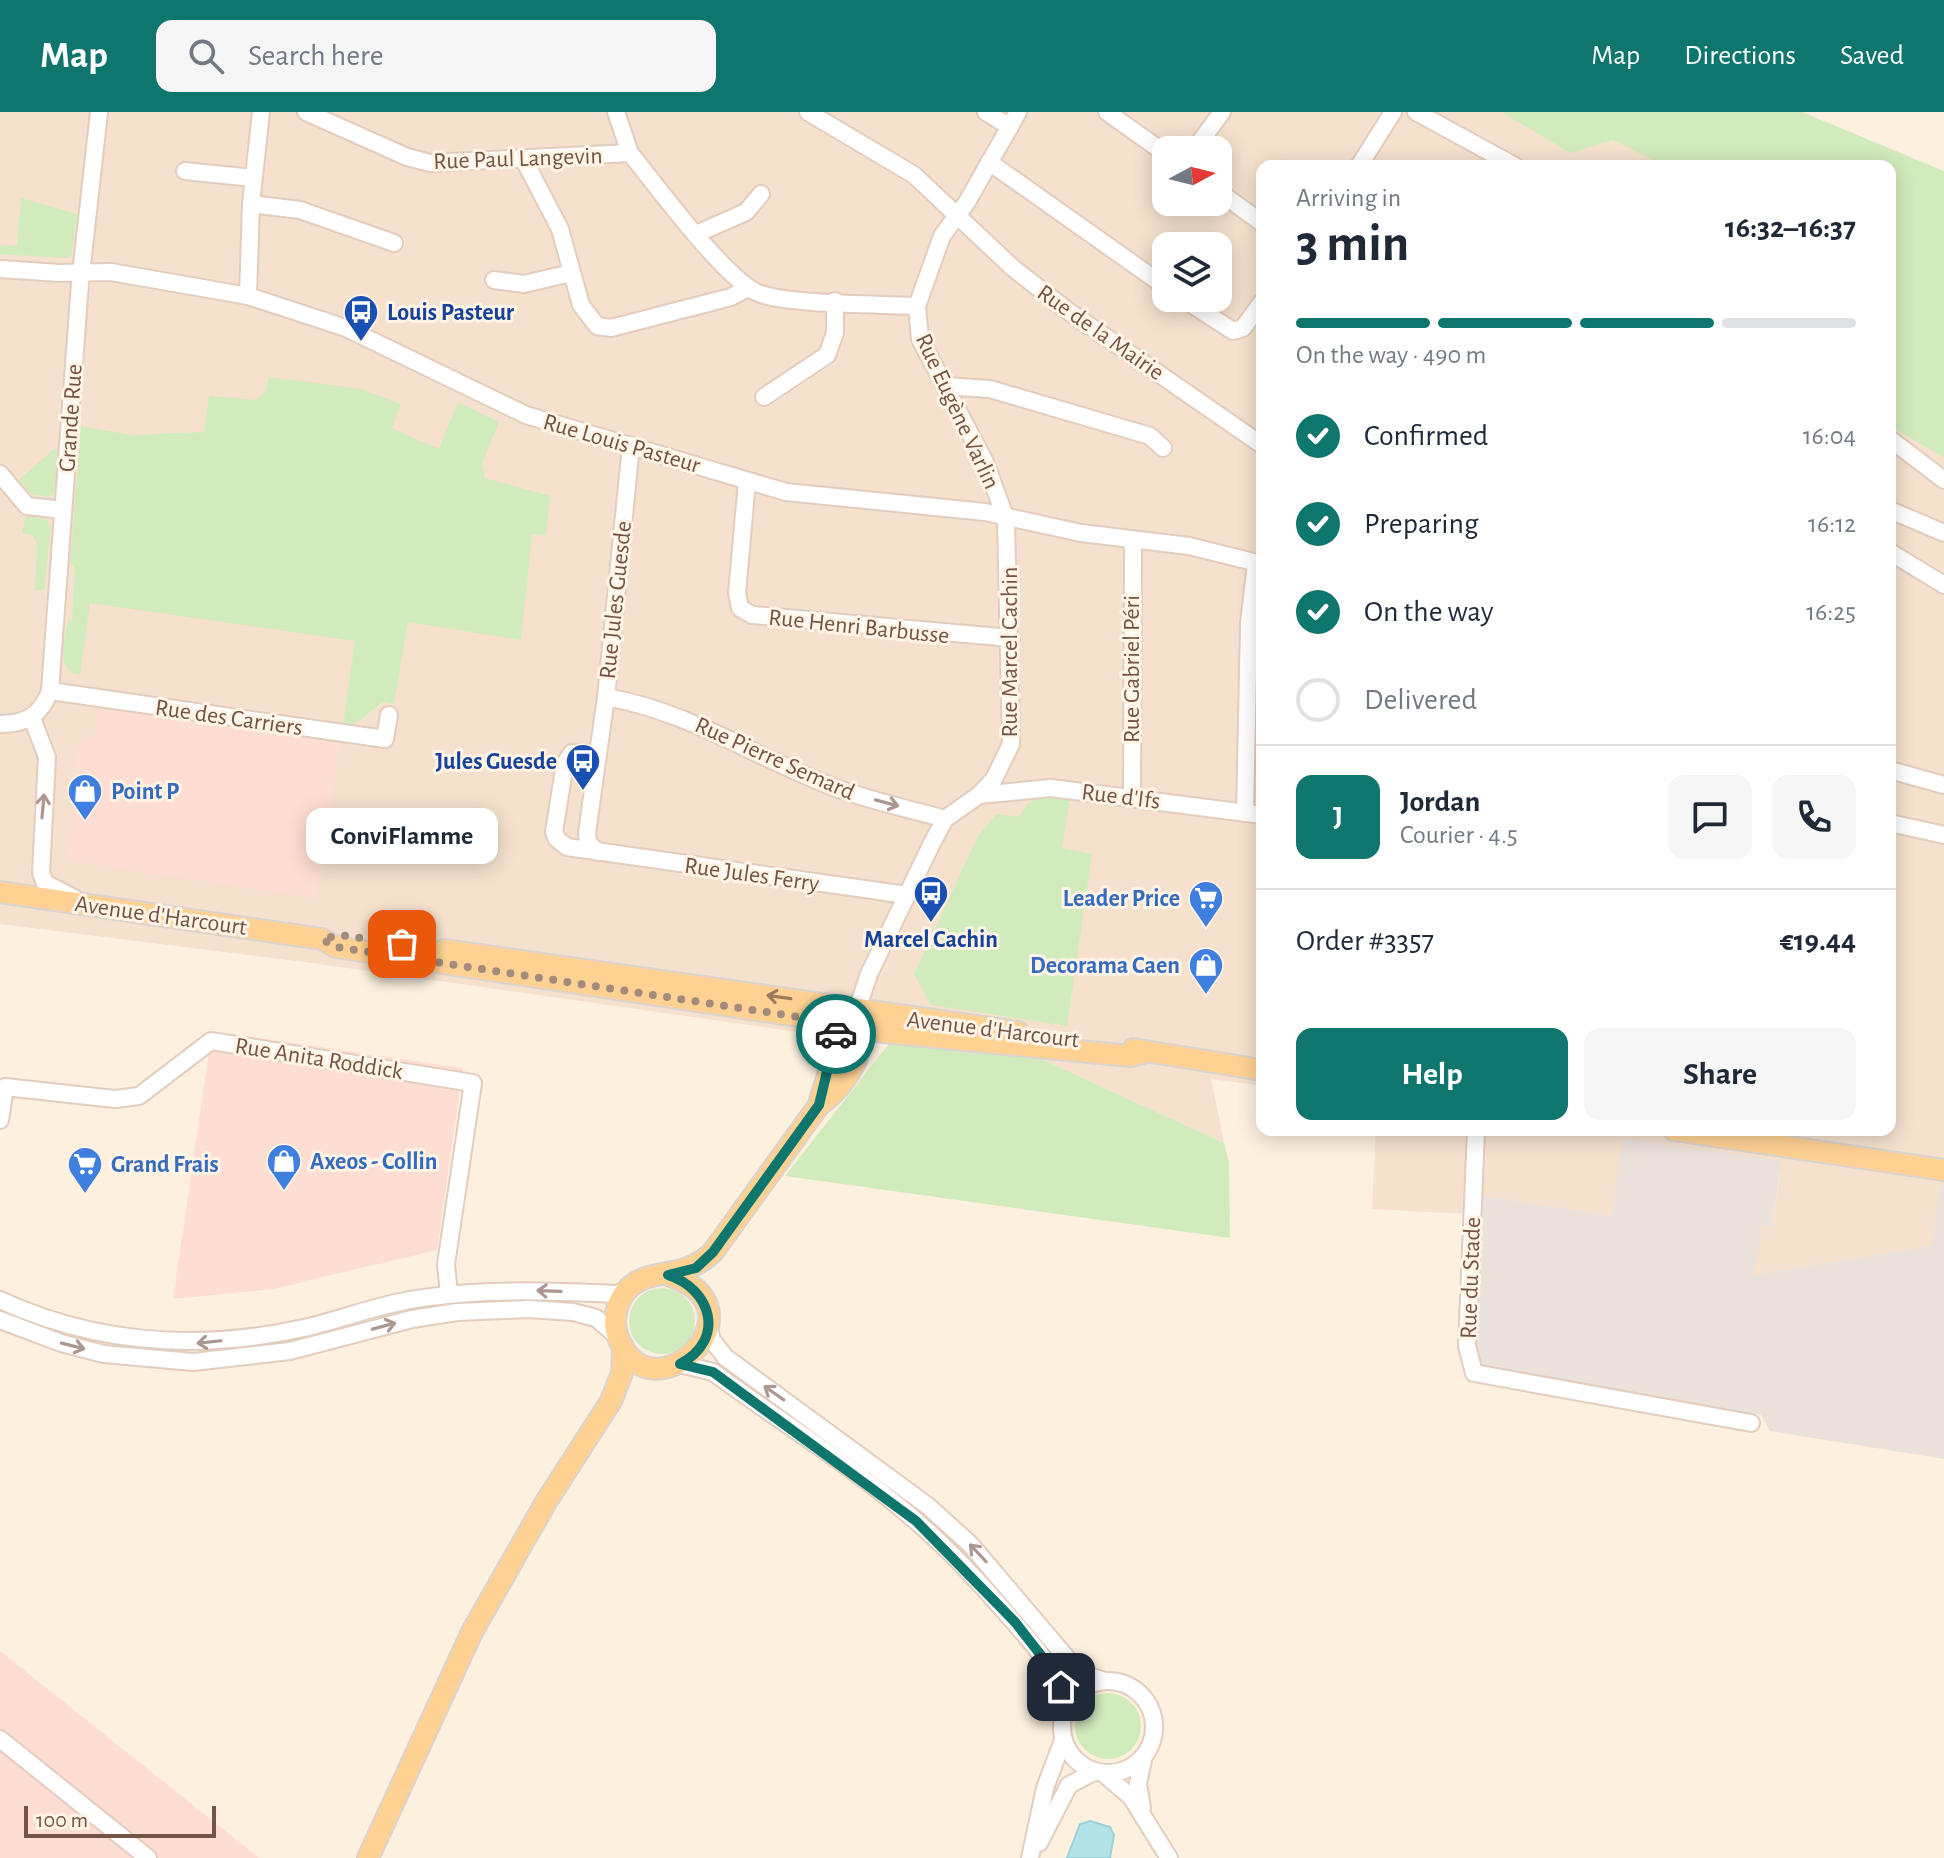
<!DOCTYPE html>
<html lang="en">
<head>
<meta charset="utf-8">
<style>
	body { margin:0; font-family:"Alegreya Sans",sans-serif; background:#f6f6f7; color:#1f2937; height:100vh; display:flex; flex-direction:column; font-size:30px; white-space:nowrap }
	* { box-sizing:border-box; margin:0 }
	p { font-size:26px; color:#747a83 }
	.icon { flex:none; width:44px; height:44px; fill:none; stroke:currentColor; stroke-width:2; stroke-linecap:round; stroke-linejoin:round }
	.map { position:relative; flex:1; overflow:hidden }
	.side { position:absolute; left:1256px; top:48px; width:640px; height:976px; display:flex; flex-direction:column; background:#fff; border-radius:16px; box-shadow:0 4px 20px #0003 }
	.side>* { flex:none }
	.needle { width:52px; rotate:83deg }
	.tools { position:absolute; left:1152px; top:24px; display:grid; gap:16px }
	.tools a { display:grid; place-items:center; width:80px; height:80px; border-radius:16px; background:#fff; box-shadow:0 4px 20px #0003; font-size:40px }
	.scale { position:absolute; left:24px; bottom:20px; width:192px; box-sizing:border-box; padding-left:8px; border:4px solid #745446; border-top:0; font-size:22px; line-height:28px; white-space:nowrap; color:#745446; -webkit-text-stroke:6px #fff4e6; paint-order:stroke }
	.pin { position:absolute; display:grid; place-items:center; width:68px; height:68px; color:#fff; margin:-34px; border-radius:16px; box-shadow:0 4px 12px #0006 }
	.courier { position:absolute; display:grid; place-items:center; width:80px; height:80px; margin:-40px; border:6px solid #0f766e; border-radius:50%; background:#fff; color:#222; box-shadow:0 2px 10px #0007 }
	.bubble { position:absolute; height:56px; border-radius:16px; background:#fff; box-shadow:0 4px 20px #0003; font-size:26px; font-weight:600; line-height:56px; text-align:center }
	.overview em { font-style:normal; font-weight:600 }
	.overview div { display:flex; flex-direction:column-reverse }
	.overview { display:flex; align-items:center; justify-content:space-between; height:136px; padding:0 40px }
	h1 { font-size:52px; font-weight:600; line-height:60px }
	.bar { display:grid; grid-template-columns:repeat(4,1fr); gap:12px 8px; align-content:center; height:96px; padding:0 40px }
	.bar i { height:10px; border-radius:6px; background:#e0e1e3 }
	.bar .on { background:#0f766e }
	.bar p { grid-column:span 4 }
	.line { display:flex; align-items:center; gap:20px; padding:0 40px; border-top:2px solid #e0e1e3 }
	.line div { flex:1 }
	.round { display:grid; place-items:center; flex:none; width:84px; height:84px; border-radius:16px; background:#f6f6f7 }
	ol { padding:0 40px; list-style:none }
	li { display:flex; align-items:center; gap:24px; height:88px }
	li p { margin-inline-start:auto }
	li .icon { padding:8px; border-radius:50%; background:#0f766e; color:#fff; stroke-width:4 }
	li:last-child { color:#747a83 }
	li i { width:44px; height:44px; border:4px solid #e0e1e3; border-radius:50% }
	.primary-button { display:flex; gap:16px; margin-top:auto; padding:16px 40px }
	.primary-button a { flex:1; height:92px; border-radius:16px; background:#0f766e; color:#fff; font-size:32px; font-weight:600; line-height:92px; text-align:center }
	.primary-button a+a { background:#f6f6f7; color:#1f2937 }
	header { display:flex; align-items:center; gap:48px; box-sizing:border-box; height:112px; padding:0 40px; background:#0f766e; color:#fff }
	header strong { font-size:38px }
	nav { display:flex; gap:44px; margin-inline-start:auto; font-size:28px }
	.search { width:560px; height:72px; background:#f6f6f7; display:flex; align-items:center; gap:20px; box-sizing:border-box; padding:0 28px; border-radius:16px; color:#747a83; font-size:30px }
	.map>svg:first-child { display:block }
	.residential { fill:#f5e1cd; fill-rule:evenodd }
	.commercial { fill:#feddd2 }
	.industrial { fill:#ebe2db }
	.green { fill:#d2ebbd }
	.water { fill:#b3e2e7; stroke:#99d3d9; stroke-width:2 }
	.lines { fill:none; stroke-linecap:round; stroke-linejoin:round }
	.minor-casing { stroke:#e3cdbe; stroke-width:20 }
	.major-casing { stroke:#dbd3cf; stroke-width:24 }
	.minor { stroke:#fff; stroke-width:16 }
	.major { stroke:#ffd294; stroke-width:20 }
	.oneway { stroke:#ac9890 }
	.oneway2 { stroke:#9e7a5d }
	.done { stroke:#a48b7c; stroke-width:8; stroke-dasharray:0 14.4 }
	.route { stroke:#0f766e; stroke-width:10 }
	.labels { text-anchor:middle; stroke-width:6; stroke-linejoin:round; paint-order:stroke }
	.street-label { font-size:24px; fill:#745446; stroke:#fff4e6 }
	.transit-label { font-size:24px; font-weight:bold; fill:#164399; stroke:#fff4e6; text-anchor:start }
	.shop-label { font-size:24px; font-weight:bold; fill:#366cbe; stroke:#fff4e6; text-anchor:start }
</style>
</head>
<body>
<header>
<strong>Map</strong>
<div class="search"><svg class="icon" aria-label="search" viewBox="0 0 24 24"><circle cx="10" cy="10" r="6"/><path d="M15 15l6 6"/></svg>Search here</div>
<nav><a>Map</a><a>Directions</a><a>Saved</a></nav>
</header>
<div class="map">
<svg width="1944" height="1746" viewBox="0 0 1944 1746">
	<rect width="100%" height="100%" fill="#fdf0df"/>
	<!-- residential -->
	<g class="residential">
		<path d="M 0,0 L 1501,0 L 1571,40 L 1613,28 L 1665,52 L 1262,54 L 1262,974 L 1211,967 L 1224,1031 L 1039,946 L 798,920 L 312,851 L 0,812 ZM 1166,38 L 1218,38 L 1218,90 L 1166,90 ZM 1166,134 L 1218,134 L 1218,186 L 1166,186 Z"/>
		<polygon points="1890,309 1895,317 1944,346 1944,1073 1940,1073 1933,1134 1753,1163 1762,1114 1772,1115 1780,1062 1623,1026 1612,1104 1469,1082 1467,1102 1372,1097 1376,1018 1890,1018"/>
	</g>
	<!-- commercial -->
	<g class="commercial">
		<polygon points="97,596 340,631 316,786 106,755 105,752 68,750 78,634 88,625 95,625"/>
		<polygon points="212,919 463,956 437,1138 273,1177 173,1187"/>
		<polygon points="0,1539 259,1746 0,1746"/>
	</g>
	<!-- industrial -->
	<polygon class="industrial" points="1622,1026 1781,1049 1772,1115 1762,1114 1754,1163 1932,1134 1940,1072 1944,1073 1944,1347 1770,1319 1761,1303 1483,1254 1476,1240 1483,1084 1612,1104"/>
	<!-- green -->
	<g class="green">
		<polygon points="1501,0 1802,0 1944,59 1944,346 1895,317 1890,309 1890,54 1665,54 1613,28 1571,41"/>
		<polygon points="21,86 77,102 72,143 66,146 0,142 0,133 17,134"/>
		<path d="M 269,265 L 361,277 L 401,292 L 392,316 L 439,337 L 458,290 L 499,310 L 482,352 L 485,366 L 550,384 L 546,423 L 532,422 L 521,528 L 408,510 L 394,592 L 383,590 L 351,615 L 343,613 L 355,529 L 90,491 L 80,563 C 55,559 65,530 67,512 L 72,507 L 75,456 L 70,450 L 81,314 L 131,323 L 204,320 L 209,284 L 256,288 L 266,279 Z"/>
		<polygon points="54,337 59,337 55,379 51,385 31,382 19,368"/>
		<polygon points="26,403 47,408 51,416 44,478 35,478 37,432 33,423 22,421"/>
		<polygon points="1038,685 1070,686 1062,736 1092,742 1067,914 931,893 914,862 978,724 997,702 1019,705 1027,692"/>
		<polygon points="891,929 1039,946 1224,1031 1229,1050 1230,1126 785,1064"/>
		<circle cx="662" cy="1209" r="33"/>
		<circle cx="1108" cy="1614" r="33"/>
	</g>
	<!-- water -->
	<polygon class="water" points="1090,1709 1110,1715 1114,1723 1110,1746 1067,1746 1080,1712"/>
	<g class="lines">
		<!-- minor casing -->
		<g class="minor-casing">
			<g id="minor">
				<path d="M 306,0 L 407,45 L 430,51 L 630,41 C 655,72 725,167 758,181 C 787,193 880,192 917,194"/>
				<polyline points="616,0 630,41"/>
				<polyline points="808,0 914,63 1013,156 1068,199 1262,333"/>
				<polyline points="986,0 1010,15"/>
				<polyline points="1107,0 1166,42"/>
				<polyline points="1416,0 1515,54"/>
				<polyline points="1194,38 1222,0"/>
				<polyline points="524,48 560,117 581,193 597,214 611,216 731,185 748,176"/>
				<polyline points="989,50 1166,175"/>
				<polyline points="1359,54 1393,0"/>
				<polyline points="185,59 253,66"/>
				<polyline points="1218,79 1262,111"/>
				<polyline points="251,92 300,98 394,131"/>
				<polyline points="696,122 746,100 761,82"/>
				<polyline points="0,157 59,161 111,160 248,184 346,216 526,303 786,380 985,400 1081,421 1189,434 1262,452"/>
				<polyline points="494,168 524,172 571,161"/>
				<polyline points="248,184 251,92 261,0"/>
				<polyline points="1182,186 1233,219 1243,216 1262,190"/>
				<polyline points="945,274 990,277 1150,324 1163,336"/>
				<polyline points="764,285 827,243 835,221 835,189"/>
				<polyline points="1890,327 1944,368"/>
				<polyline points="0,362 27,394 63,398"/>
				<polyline points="747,369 737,481 740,496 752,503 1011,526"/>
				<polyline points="1890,398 1944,421"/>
				<polyline points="1890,440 1944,473"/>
				<polyline points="50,579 385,627 389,603"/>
				<path d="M 606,585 C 687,599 752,643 828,673 C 866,688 906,696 945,707"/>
				<polyline points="32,606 47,645 41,761 45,771 74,786"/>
				<path d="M 0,612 C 26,612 41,603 50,579 L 80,171 L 99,0"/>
				<polyline points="598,642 572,641 565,651 554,720 557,727 567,735 907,783"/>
				<polyline points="1890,658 1944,673"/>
				<polyline points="979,683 1051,676 1262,703"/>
				<polyline points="1132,684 1133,429"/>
				<polyline points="1245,701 1249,511 1256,452"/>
				<polyline points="1890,711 1944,723"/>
				<polyline points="598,740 588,731 587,721 606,585 631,333"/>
				<polyline points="854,907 869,862 932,731 945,707 979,683 994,667 1011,632 1006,407 985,350 920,227 917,194 942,124 967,90 1018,0"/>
				<polyline points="0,1008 5,975 115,987 139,984 211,929 473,971 446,1152 449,1182"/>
				<polyline points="1476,1018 1467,1234 1474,1261 1751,1311"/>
				<path d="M 0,1188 C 98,1233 199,1239 304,1216 C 340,1208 374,1194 410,1188 C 479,1176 547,1179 617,1182 L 626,1179"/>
				<polyline points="0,1208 61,1231 104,1242 193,1250 290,1239 412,1207 457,1200 529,1197 573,1200 596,1206 618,1225"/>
				<polyline points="708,1214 712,1228 725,1245 928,1394 971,1433 1071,1551 1086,1563 1105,1569"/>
				<path d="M 680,1252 L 713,1260 C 775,1306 842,1347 902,1397 C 940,1428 974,1464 1006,1501 C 1031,1530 1061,1559 1064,1599"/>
				<circle cx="1108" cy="1615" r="46"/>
				<polyline points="0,1627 148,1746"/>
				<polyline points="1104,1662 1131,1685 1169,1746"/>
				<polyline points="1142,1696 1138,1672 1144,1644"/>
				<polyline points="1039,1731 1069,1673 1094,1660"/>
				<polyline points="1030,1746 1045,1676 1063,1628"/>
			</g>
		</g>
		<!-- major casing -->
		<g class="major-casing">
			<g id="major">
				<polyline points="0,780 322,827 336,835 804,905 883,920 1130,944 1142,941"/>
				<polyline points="444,838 1018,920"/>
				<polyline points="1133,937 1262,958"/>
				<polyline points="820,988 830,957 833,925 852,913"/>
				<polyline points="1674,1018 1944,1058"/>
				<path d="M 668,1163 C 772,1196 650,1312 618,1225 C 612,1210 616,1191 626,1179 C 649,1153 683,1170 713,1140 L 819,993 C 839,980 861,950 861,925 L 852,913"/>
				<polyline points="368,1746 472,1520 546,1390 611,1289 622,1261 623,1235"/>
			</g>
		</g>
		<!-- minor -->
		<use href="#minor" class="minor"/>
		<!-- major -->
		<use href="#major" class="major"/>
	</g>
	<!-- one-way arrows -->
	<defs><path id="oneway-shaft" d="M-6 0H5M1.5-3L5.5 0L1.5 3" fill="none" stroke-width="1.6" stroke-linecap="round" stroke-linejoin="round" transform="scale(2)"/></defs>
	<g class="oneway">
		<use href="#oneway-shaft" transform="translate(887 691) rotate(15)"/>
		<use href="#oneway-shaft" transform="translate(43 694) rotate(-85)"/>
		<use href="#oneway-shaft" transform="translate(549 1179) rotate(-178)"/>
		<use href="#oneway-shaft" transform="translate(384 1214) rotate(-15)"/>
		<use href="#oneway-shaft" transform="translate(209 1230) rotate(174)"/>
		<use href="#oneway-shaft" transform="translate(73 1234) rotate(14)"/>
		<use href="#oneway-shaft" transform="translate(774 1281) rotate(-145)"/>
		<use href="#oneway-shaft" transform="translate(978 1441) rotate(-133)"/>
	</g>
	<use class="oneway2" href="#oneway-shaft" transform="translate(779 885) rotate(-172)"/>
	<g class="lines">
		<!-- done -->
		<polyline class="done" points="402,832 340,823 322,827 336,835 852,913 836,922"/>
		<!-- route -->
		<path class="route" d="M 836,922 L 819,993 L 713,1140 L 696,1156 L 668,1163 C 712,1177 726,1228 680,1252 L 713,1260 L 916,1409 L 1015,1510 L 1047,1551 L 1061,1575"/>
	</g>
	<!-- icons -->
	<defs>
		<g id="bus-pin" transform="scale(1.8)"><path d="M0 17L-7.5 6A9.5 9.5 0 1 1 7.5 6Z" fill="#1a4fb4" stroke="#fff4e6"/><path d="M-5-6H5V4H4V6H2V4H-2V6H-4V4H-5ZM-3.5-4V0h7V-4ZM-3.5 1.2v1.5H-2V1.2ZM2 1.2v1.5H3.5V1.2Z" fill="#fff"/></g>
		<g id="shop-pin" transform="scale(1.8)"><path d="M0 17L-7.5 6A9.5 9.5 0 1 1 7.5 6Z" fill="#3f7fe0" stroke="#fff4e6"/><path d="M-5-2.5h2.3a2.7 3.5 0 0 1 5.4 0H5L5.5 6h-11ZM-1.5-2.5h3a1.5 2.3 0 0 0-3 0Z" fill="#fff"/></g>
		<g id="supermarket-pin" transform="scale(1.8)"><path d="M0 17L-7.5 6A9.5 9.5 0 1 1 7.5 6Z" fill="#3f7fe0" stroke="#fff4e6"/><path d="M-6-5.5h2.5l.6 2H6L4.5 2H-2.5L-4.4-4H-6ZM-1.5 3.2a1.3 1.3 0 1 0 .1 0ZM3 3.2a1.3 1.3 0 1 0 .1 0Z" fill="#fff"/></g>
	</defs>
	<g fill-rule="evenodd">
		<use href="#bus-pin" x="361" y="200"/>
		<use href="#bus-pin" x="583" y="649"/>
		<use href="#shop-pin" x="85" y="679"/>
		<use href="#bus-pin" x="931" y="781"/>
		<use href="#supermarket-pin" x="1206" y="786"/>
		<use href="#shop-pin" x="1206" y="853"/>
		<use href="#shop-pin" x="284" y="1049"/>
		<use href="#supermarket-pin" x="85" y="1052"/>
	</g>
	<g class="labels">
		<!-- street labels -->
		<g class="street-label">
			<text transform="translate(518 46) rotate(-2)" y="8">Rue Paul Langevin</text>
			<text transform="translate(1101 220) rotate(35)" y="8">Rue de la Mairie</text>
			<text transform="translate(958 299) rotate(65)" y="8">Rue Eugène Varlin</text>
			<text transform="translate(70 306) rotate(-86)" y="8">Grande Rue</text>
			<text transform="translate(622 331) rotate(16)" y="8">Rue Louis Pasteur</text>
			<text transform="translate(615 488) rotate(-84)" y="8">Rue Jules Guesde</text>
			<text transform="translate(859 514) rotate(6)" y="8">Rue Henri Barbusse</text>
			<text transform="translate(1009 540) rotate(-90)" y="8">Rue Marcel Cachin</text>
			<text transform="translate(1131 557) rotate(-90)" y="8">Rue Gabriel Péri</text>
			<text transform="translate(229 605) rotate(8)" y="8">Rue des Carriers</text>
			<text transform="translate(775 646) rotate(24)" y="8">Rue Pierre Semard</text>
			<text transform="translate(1121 684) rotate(7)" y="8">Rue d'Ifs</text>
			<text transform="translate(752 762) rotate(8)" y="8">Rue Jules Ferry</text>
			<text transform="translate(161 803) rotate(8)" y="8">Avenue d'Harcourt</text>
			<text transform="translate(993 917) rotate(7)" y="8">Avenue d'Harcourt</text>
			<text transform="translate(319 946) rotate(9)" y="8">Rue Anita Roddick</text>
			<text transform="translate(1470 1166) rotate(-88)" y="8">Rue du Stade</text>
		</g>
		<!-- transit labels -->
		<g class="transit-label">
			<text x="387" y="208">Louis Pasteur</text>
			<text x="557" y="657" text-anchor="end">Jules Guesde</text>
			<text x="931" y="835" text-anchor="middle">Marcel Cachin</text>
		</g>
		<!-- shop labels -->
		<g class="shop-label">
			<text x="111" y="687">Point P</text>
			<text x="1180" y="794" text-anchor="end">Leader Price</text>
			<text x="1180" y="861" text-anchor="end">Decorama Caen</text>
			<text x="310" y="1057">Axeos - Collin</text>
			<text x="111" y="1060">Grand Frais</text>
		</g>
	</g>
</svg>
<div class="tools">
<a><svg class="needle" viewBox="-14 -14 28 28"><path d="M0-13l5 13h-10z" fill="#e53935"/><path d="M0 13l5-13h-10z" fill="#747a83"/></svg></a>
<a><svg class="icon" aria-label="layers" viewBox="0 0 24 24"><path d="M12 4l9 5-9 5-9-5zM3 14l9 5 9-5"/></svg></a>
</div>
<div class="scale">100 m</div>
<div class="pin" style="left:402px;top:832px;background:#ea580c"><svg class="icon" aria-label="bag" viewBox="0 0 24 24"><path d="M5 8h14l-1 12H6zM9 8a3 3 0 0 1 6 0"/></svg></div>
<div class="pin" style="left:1061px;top:1575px;background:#1f2937"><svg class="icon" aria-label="home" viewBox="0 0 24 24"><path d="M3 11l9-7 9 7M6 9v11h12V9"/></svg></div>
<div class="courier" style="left:836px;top:922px"><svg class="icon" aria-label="car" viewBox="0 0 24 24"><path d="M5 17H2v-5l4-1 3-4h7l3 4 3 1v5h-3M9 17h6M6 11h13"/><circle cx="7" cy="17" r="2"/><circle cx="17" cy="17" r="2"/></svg></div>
<div class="bubble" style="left:306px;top:696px;width:192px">ConviFlamme</div>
<section class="side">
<div class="overview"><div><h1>3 min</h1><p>Arriving in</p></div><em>16:32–16:37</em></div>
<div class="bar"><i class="on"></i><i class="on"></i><i class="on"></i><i></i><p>On the way · 490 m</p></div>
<ol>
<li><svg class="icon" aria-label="check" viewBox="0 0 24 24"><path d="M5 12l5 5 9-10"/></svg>Confirmed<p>16:04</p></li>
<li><svg class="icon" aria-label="check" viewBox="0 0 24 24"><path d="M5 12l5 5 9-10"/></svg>Preparing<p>16:12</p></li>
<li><svg class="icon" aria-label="check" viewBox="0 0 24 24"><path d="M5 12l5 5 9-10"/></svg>On the way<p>16:25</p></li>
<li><i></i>Delivered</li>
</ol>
<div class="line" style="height:144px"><b class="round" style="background:#0f766e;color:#fff">J</b><div><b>Jordan</b><p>Courier · 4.5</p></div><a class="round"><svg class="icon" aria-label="chat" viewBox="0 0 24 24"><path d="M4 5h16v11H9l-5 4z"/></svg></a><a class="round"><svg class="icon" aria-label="phone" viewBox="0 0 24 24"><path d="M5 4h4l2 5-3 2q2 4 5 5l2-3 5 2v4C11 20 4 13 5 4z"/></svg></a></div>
<div class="line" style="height:104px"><div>Order #3357</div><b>€19.44</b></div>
<div class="primary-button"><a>Help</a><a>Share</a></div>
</section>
</div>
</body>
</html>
